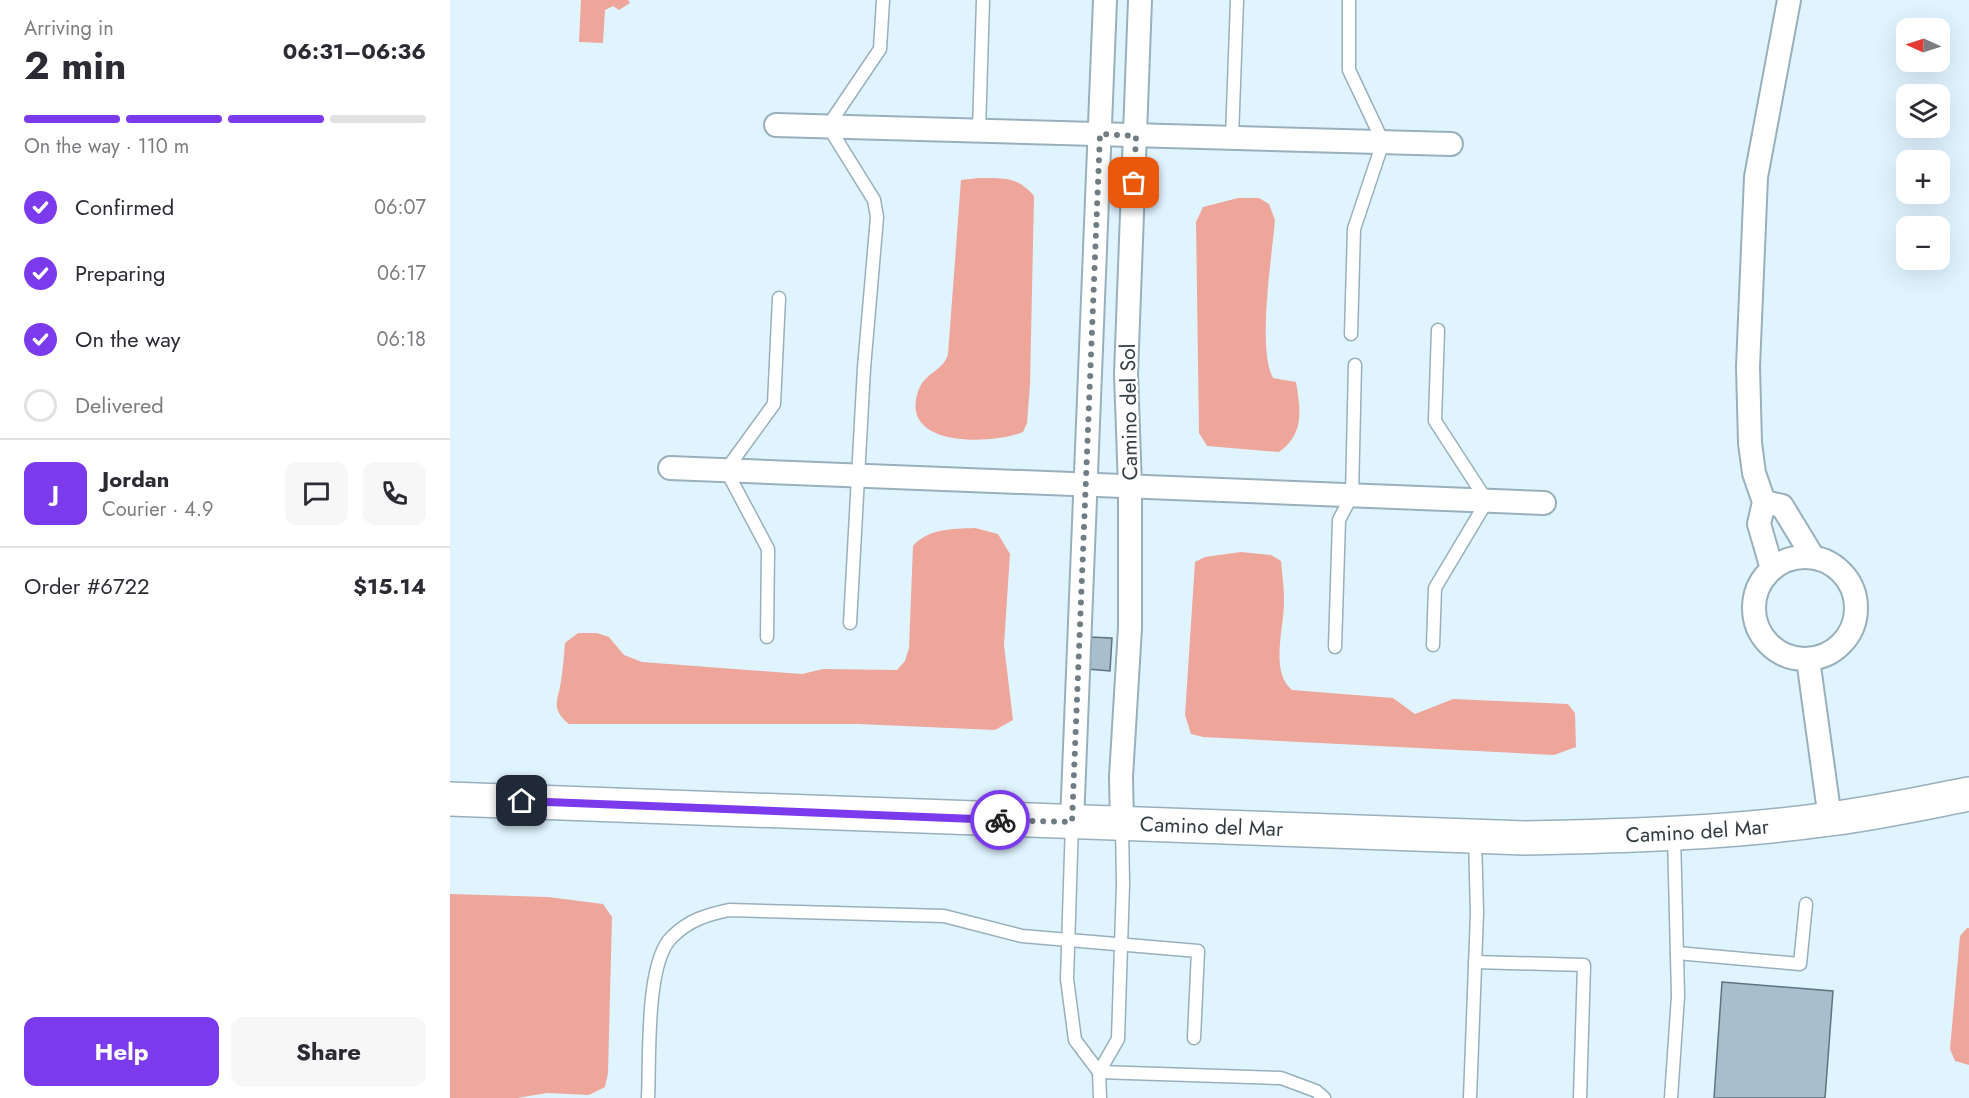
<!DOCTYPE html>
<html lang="en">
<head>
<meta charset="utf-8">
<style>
	body { margin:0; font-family:Jost,sans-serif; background:#f7f7f7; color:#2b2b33; height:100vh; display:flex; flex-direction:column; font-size:22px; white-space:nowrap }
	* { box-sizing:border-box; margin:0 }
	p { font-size:20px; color:#7c7c81 }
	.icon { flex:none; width:33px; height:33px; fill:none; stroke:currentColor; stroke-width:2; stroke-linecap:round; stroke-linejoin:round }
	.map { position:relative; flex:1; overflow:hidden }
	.side { display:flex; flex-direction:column; background:#fff; width:450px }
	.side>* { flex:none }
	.needle { width:39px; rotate:273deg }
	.tools { position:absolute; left:1446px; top:18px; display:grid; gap:12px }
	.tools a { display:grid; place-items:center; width:54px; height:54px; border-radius:12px; background:#fff; box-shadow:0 6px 24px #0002; font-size:30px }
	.pin { position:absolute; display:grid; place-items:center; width:51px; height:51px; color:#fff; margin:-26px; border-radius:12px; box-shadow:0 3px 9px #0006 }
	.courier { position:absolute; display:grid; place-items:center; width:60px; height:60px; margin:-30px; border:4px solid #7c3aed; border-radius:50%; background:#fff; color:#222; box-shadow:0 2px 8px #0007 }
	.summary em { font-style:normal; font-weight:700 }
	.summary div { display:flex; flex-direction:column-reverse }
	.summary { display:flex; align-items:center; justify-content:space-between; height:102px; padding:0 24px }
	h1 { font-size:39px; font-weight:700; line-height:45px }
	.bar { display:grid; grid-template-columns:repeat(4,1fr); gap:9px 6px; align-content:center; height:72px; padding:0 24px }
	.bar i { height:8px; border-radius:4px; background:#e1e1e2 }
	.bar .current { background:#7c3aed }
	.bar p { grid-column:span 4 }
	.line { display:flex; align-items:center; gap:15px; padding:0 24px; border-top:2px solid #e1e1e2 }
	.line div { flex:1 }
	.round { display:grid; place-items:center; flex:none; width:63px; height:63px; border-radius:12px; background:#f7f7f7 }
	ol { padding:0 24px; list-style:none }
	li { display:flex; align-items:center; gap:18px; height:66px }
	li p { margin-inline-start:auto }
	li .icon { padding:6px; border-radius:50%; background:#7c3aed; color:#fff; stroke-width:4 }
	li:last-child { color:#7c7c81 }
	li i { width:33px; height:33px; border:3px solid #e1e1e2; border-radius:50% }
	.cta { display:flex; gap:12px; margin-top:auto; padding:12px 24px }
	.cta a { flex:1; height:69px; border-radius:12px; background:#7c3aed; color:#fff; font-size:24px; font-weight:700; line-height:69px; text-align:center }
	.cta a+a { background:#f7f7f7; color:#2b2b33 }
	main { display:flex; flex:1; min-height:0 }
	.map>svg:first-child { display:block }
	.water { fill:#eea69b }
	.building { fill:#a7bfcc; stroke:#5d747f; stroke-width:1.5 }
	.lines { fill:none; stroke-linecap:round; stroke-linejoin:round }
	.lane-casing { stroke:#98b0bc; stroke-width:15 }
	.street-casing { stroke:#98b0bc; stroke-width:26 }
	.secondary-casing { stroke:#98b0bc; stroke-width:36 }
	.lane { stroke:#fff; stroke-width:12 }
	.street { stroke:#fff; stroke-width:22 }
	.secondary { stroke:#fff; stroke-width:33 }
	.done { stroke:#707d84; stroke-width:6; stroke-dasharray:0 10.8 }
	.route { stroke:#7c3aed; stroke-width:8 }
	.labels { text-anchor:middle; stroke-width:5; stroke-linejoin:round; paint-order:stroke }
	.street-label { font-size:21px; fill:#333d42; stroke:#fefefe }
</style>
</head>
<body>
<main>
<section class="side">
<div class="summary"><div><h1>2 min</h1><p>Arriving in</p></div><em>06:31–06:36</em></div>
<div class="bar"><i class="current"></i><i class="current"></i><i class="current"></i><i></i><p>On the way · 110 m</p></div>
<ol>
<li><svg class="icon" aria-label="check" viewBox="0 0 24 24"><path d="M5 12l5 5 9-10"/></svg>Confirmed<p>06:07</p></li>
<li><svg class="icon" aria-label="check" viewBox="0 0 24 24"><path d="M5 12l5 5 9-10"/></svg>Preparing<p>06:17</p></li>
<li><svg class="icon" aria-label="check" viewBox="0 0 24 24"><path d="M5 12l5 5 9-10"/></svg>On the way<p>06:18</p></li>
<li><i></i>Delivered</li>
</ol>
<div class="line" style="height:108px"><b class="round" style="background:#7c3aed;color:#fff">J</b><div><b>Jordan</b><p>Courier · 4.9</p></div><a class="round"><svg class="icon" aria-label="chat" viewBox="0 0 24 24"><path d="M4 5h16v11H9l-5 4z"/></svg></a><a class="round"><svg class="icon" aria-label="phone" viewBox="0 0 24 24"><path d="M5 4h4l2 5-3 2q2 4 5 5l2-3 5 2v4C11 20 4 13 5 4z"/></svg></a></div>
<div class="line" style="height:78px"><div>Order #6722</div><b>$15.14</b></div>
<div class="cta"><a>Help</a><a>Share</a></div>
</section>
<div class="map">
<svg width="1519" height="1098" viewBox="0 0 1519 1098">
	<rect width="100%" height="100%" fill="#e0f4ff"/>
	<!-- water -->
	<g class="water">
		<polygon points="131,0 178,0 180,3 169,10 163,6 155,10 153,43 129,42"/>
		<path d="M 529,178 C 552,178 568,176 584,196 L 580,385 L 577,423 L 573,432 C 541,445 446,448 469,389 C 475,373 494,370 498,354 L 511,180 Z"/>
		<path d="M 788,198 L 809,198 L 819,204 L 825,220 C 822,256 807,349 823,378 L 846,382 C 851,411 854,434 829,452 L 757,446 L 749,433 L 746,222 L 753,207 Z"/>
		<path d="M 525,528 L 548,534 L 560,554 L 554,645 L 563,720 L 545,730 L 408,724 L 119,724 C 100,708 108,702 111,681 C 113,669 114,655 115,643 L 128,633 L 147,633 L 159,637 L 174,655 L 192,662 L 352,674 L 373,669 L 447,670 L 455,661 L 459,648 L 463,546 C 479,528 502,529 525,528 Z"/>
		<path d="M 791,552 L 821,555 L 831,561 C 832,574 834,586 834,599 C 835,626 819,671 842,690 L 943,698 L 965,714 L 1003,699 L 1118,704 L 1125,713 L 1126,747 L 1104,755 L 753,737 L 741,734 L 735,715 L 745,562 L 755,557 Z"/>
		<polygon points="0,894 98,897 153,904 162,917 158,1073 155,1087 139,1095 97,1093 67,1098 0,1098"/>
		<polygon points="1517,928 1519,928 1519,1065 1505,1061 1500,1049 1510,936"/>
	</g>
	<!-- building -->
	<g class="building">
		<polygon points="639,637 662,638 660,671 637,669"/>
		<polygon points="1272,982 1383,991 1375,1098 1264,1098"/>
	</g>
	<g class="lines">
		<!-- lane casing -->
		<g class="lane-casing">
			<g id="lane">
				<polyline points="899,0 899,70 933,142 904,229 901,334"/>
				<polyline points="529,130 533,0"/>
				<polyline points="782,138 787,0"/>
				<polyline points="400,623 414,368 427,217 424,200 378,126 430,49 433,0"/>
				<polyline points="317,637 318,549 276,470 324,404 329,298"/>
				<polyline points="983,645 985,588 1037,501 985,421 988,330"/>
				<polyline points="885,647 889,520 902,495 905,365"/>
				<polyline points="622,822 617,979 625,1040 649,1072"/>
				<polyline points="1227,953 1350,964 1356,904"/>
				<polyline points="1025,962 1134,965 1130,1098"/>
				<polyline points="649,1072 831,1078 866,1091 874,1098"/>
				<path d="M 198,1098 C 200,1061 195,962 222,937 C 239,920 256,915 279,910 L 494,916 L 572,936 L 748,951 L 744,1038"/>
				<polyline points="650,1098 649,1072 668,1039 673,884 672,825"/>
				<polyline points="1020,1098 1027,913 1025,838"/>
				<polyline points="1221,1098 1228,996 1224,835"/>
			</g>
		</g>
		<!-- street casing -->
		<g class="street-casing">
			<g id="street">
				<polyline points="326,125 1001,144"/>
				<polyline points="220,468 1094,503"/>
				<polyline points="1314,502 1332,506 1363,557"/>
				<circle cx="1355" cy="608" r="51"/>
				<polyline points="1322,569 1309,524 1314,502 1304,473 1300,443 1298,367 1306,177 1339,0"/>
				<polyline points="1358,659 1380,819"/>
				<polyline points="622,822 655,0"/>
				<polyline points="672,824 671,777 680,628 680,487 676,374 690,0"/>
			</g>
		</g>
		<!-- secondary casing -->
		<g class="secondary-casing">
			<g id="secondary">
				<path id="s1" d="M 0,799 L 1075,838 C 1177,836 1279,833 1380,819 C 1427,813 1473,803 1519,794"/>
			</g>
		</g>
		<!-- lane -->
		<use href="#lane" class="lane"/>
		<!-- street -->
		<use href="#street" class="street"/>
		<!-- secondary -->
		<use href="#secondary" class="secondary"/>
	</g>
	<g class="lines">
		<!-- done -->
		<polyline class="done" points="550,820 622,822 650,134 686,136 684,183"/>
		<!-- route -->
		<polyline class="route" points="72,801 550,820"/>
	</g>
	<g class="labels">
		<!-- street labels -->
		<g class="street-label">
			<text transform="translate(679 412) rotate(-91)" y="7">Camino del Sol</text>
			<text dy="7" stroke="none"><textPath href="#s1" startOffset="762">Camino del Mar</textPath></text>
			<text dy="7" stroke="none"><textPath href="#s1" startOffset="1248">Camino del Mar</textPath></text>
		</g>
	</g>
</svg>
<div class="tools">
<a><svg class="needle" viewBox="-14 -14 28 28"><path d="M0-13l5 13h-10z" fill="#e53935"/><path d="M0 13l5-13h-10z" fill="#7c7c81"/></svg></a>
<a><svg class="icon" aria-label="layers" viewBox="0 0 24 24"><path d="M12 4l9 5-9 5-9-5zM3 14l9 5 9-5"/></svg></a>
<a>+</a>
<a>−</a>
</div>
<div class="pin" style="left:684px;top:183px;background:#ea580c"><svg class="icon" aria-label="bag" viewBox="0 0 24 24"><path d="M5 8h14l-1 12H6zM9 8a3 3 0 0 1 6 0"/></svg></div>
<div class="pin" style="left:72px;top:801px;background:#1f2937"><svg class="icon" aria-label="home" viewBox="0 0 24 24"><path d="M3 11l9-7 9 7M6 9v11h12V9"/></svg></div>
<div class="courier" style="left:550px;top:820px"><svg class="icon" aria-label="bike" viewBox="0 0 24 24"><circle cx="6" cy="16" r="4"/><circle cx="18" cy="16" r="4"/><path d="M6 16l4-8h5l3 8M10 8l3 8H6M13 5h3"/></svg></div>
</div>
</main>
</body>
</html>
